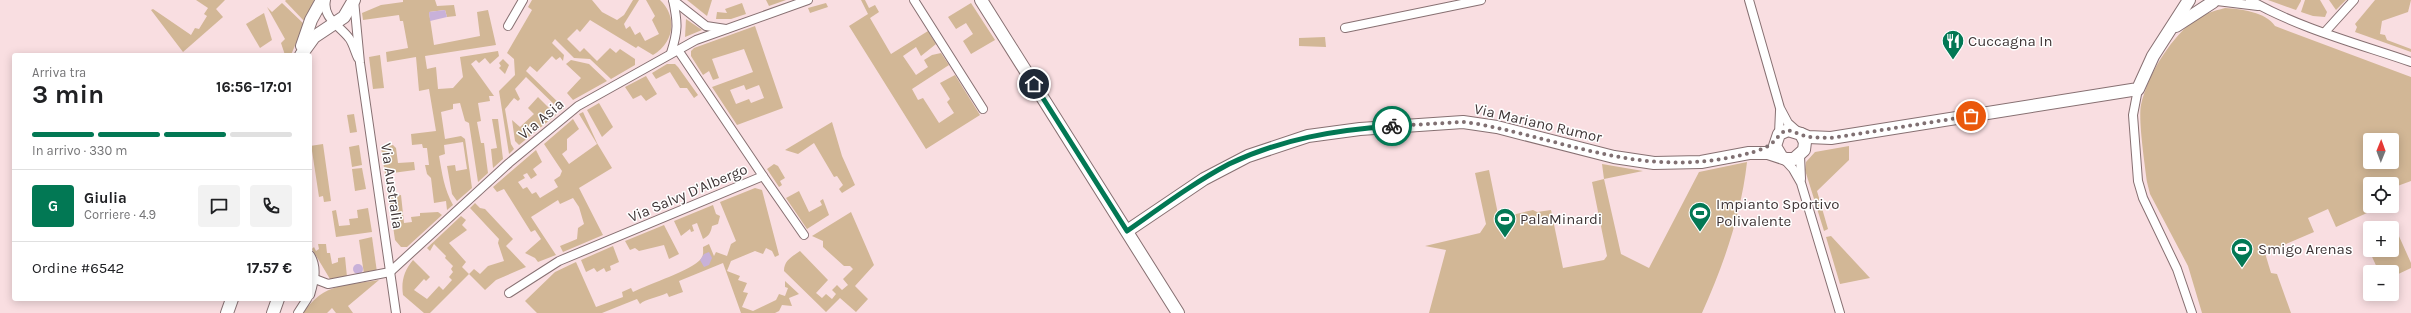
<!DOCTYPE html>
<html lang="it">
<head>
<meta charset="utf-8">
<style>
	body { margin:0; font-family:Karla,sans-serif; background:#f2f2f2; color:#202124; height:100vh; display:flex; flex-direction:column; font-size:15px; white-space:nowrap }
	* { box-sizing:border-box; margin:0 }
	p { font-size:13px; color:#757577 }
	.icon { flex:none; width:22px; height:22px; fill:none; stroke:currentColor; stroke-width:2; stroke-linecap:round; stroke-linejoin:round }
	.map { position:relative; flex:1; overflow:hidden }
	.details { position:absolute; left:12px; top:53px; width:300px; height:248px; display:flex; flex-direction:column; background:#fff; border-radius:4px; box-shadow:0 2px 10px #0003 }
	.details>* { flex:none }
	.needle { width:26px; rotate:1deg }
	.fabs { position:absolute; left:2363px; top:133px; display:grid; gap:8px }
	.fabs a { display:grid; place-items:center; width:36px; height:36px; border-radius:4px; background:#fff; box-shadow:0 2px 10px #0003; font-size:20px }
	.pin { position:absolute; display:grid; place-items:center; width:34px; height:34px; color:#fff; margin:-17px; border:2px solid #fff; border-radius:50%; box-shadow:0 1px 4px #0007 }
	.courier { position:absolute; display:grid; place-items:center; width:40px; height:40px; margin:-20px; border:3px solid #027854; border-radius:50%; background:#fff; color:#222; box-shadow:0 1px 5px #0007 }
	.head em { font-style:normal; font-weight:700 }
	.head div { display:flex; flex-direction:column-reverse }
	.head { display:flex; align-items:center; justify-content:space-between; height:68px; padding:0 20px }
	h1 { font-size:26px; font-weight:700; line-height:30px }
	.bar { display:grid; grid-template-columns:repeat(4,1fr); gap:6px 4px; align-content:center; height:48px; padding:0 20px }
	.bar i { height:5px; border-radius:3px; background:#e0e0e0 }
	.bar .active { background:#027854 }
	.bar p { grid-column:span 4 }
	.line { display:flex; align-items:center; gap:10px; padding:0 20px; border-top:1px solid #e0e0e0 }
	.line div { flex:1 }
	.round { display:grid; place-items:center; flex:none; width:42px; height:42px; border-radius:4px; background:#f2f2f2 }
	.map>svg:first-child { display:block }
	.green { fill:#d2b796; fill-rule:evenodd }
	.water { fill:#c8b1d9 }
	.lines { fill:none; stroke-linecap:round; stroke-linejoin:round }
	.street-casing { stroke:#877072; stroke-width:10 }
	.secondary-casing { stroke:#877072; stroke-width:14 }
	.street { stroke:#fff; stroke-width:8 }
	.secondary { stroke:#fff; stroke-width:12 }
	.done { stroke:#807072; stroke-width:4; stroke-dasharray:0 7.2 }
	.route { stroke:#027854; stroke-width:5 }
	.labels { text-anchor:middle; stroke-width:3; stroke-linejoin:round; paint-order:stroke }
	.poi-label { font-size:15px; fill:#3f3536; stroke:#fff; text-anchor:start }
	.street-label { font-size:15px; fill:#3f3536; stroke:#fff }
</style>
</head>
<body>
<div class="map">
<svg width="2411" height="313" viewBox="0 0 2411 313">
	<rect width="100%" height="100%" fill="#f9dee1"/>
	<!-- green -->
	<g class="green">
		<polygon points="196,0 225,0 216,9 223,17 183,52 151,10 153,9 191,35 195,28 199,29 207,16 204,14 208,8"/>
		<polygon points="314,0 305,22 285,1 286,0"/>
		<path d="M 403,0 L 435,0 L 437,6 L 454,5 L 456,16 L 447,17 L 445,10 L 429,12 L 434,45 L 480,36 L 477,12 L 488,10 L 496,45 L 425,56 L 427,69 L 436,67 L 438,89 L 453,88 L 463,77 L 460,57 L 498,51 L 499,56 L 490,64 L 485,58 L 479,63 L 476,60 L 471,64 L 494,96 L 489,96 L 490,101 L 478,103 L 481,121 L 477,122 L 481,143 L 484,143 L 488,173 L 478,182 L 469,123 L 465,121 L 460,103 L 453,104 L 453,109 L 441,112 L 445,139 L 461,136 L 465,139 L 472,188 L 457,201 L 452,194 L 447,166 L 455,165 L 456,171 L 467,169 L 463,142 L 444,145 L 445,154 L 439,156 C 442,173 444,189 453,205 L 447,210 L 446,201 L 434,203 L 431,178 L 427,174 L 425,165 L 429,165 L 427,148 L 423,148 L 422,144 L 412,145 L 411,134 L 436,131 L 429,89 L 419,91 L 416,57 L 387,62 L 386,52 L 408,48 L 403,21 L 400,21 L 399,15 L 363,20 L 362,13 L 381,5 L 403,2 Z"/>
		<path d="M 532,0 L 592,0 L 602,12 L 617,20 L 624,15 L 633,0 L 639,0 L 624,24 L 626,29 L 630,26 L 635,35 L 640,32 L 645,41 L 659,34 L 652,20 L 655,16 L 646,0 L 660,0 C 678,17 674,43 653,55 L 638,46 L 636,48 L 590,20 L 580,32 L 577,29 L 567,39 L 580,52 L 584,48 L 597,61 L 610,48 L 616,53 L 620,49 L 635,59 L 635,65 L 611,79 L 590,59 L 574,58 L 555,39 L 552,43 L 564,55 L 563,61 L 560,57 L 556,60 L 552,56 L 537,72 L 530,66 L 526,71 L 564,108 L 561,111 L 526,77 L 515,89 L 520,99 L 518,101 L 514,98 L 505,109 L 511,144 L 514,149 L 509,154 L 499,91 L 515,75 L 514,59 L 507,53 L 532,10 L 528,7 Z"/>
		<polygon points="687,0 712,0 707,16"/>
		<polygon points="766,0 786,0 769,6"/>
		<polygon points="861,0 865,0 869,8 875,5 879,12 870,18 891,54 928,31 936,44 921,56 916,47 903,56 916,75 928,67 924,60 932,55 941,53 949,65 912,89 918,100 923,98 939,123 954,113 947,102 950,99 940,83 955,75 980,115 926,149 849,26 868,14"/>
		<polygon points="2268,0 2301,0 2301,1 2296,10"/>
		<polygon points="2305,0 2320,0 2327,12 2325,17 2313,16 2301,12"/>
		<polygon points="2329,0 2346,0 2336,10"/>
		<polygon points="2375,0 2411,0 2408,12 2382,21 2380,34 2385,35 2387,40 2411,49 2411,52 2355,32 2357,27 2355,24"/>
		<polygon points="282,3 304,24 291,55 285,55 281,43 285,39 267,7 272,12"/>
		<polygon points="742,3 746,14 731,19 716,19 717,12 727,13 725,9"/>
		<polygon points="826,3 828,7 810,13 808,8"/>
		<polygon points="971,3 995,40 971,54 963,41 973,34 966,23 956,29 948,17"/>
		<path d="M 2225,8 C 2241,9 2266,12 2275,26 L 2411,77 L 2411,181 L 2392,188 L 2392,184 L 2370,184 L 2370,206 L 2378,208 L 2336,227 L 2328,209 L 2308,218 L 2314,232 L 2265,253 L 2271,273 L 2277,274 L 2291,313 L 2202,313 L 2188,266 L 2150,194 L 2147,182 C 2145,165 2138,120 2141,105 C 2148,75 2168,42 2192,22 C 2201,14 2214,11 2225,8 ZM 2370,140 L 2392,140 L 2392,162 L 2370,162 Z"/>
		<polygon points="264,13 272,40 260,48 246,24"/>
		<polygon points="686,19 702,30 685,37"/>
		<path d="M 755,26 L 783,108 L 737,125 L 712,87 L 753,72 L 744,49 L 712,59 L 719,78 L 713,80 L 709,71 L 703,75 L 691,56 L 691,51 L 694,48 ZM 744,85 L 746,90 L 759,85 L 764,98 L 751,103 L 749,99 L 736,104 L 730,90 Z"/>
		<polygon points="1325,37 1326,47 1299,46 1299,38"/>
		<polygon points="380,55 384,88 373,89 369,57"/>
		<polygon points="503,59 509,65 505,74 499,68 501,66 499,63"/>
		<polygon points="571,60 589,64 607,81 573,100 567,93 581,78 566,64"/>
		<polygon points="667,64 675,64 678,67 698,95 694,98 687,88 680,88 670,72 656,79 652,73"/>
		<polygon points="646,76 657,94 646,101 641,95 633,99 625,87"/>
		<polygon points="538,97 556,115 519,145 515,141 512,120 520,127 534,114 528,108"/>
		<polygon points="599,103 613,127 602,137 587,110"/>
		<polygon points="583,112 597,143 612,168 579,188 603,235 563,252 560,246 577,239 578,228 584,224 579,207 573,198 560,204 558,200 531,217 556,255 538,262 535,258 525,253 541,239 535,230 531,232 504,189 497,192 493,187 536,150 542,162 533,169 537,175 531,179 527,173 523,175 525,178 518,182 523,189 527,187 532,194 536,192 540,198 558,187 554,180 560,176 562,171 544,144 573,119 579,129 567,139 567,150 562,154 569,164 597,144 579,114"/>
		<polygon points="354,114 357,132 350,133 347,115"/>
		<polygon points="492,119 498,119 503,159 493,168 491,149 497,148"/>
		<polygon points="832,122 842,156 855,185 842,193 839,189 843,185 837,176 834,177 814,143 798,154 785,150"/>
		<polygon points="323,144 331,201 324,202 323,196 319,197 312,151 310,151 310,146"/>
		<polygon points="359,145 362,165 352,167 349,147"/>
		<polygon points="393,145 396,148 398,163 414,162 415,170 385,174 381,147"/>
		<polygon points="1849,146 1849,160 1817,191 1828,229 1824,231 1805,170 1806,162 1815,152"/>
		<path d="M 1747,162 C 1741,215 1724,264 1702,313 L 1429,313 L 1446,250 L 1425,246 L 1480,233 L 1486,224 L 1475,173 L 1489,170 L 1498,214 L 1503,217 L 1533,210 L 1537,212 L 1551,210 L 1563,268 L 1604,260 L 1607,256 L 1592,182 L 1604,179 L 1602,164 L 1643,171 L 1604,179 L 1621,254 L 1649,268 L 1699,172 Z"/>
		<polygon points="774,164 778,166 785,178 780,181 782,185 779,187 767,169"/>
		<polygon points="362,168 366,189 355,191 352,169"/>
		<path d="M 755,188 L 762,190 L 779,255 L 775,257 L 772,251 L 766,248 L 763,254 L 755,251 L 731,261 L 727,271 L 740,276 L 738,280 L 747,283 L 743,292 L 748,293 L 742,307 L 753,311 L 776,300 L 779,294 L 785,296 L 788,288 L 785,287 L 785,281 L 799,294 L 789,298 L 792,306 L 782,305 L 779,311 L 775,313 L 741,313 L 723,263 L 679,281 L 683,292 L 669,297 L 667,293 C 659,297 645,299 640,304 L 637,299 L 602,313 L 537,313 L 525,301 L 555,272 L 576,262 L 596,307 L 623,297 L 622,292 L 631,288 L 633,292 C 649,284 692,270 701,259 C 704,255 703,251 703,247 L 709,244 L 714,256 L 716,252 L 727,256 L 731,244 L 736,241 L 720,202 Z"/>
		<polygon points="388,191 395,196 401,195 404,223 412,222 411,217 420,216 420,213 438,212 442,215 407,247 401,247 395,240"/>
		<polygon points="799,191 809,212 822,205 820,201 823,199 829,215 807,229 786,198"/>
		<path d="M 475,203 L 480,208 L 485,209 L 513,239 L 506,246 L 526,267 L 496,280 L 485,290 L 469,274 L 430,313 L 424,313 L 403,295 C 401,281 404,271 413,260 L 430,277 L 426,281 L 424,279 L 414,290 L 427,299 L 439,286 L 443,290 L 452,280 L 449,277 L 453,272 L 451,269 L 453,266 L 445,258 L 446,256 L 434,244 L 430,251 L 427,248 L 461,216 L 466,220 L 462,225 L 467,230 L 449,243 L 466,262 L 462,267 L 469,274 L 474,269 L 480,274 L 488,266 L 504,261 L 498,243 L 499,239 L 470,208 Z"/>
		<path d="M 713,205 L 716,214 L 720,216 L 718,224 L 712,226 C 711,232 709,236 703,239 L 697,223 L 692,225 L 694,231 L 691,232 L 690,229 L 681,236 L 674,221 Z"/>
		<polygon points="368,208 372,232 336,237 332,211 336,210 339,226 350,225 349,219 358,218 357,210"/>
		<path d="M 851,212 L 874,265 L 855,286 L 868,299 L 856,312 L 840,298 L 826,312 L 784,271 C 784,260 792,257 800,251 L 828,280 L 816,293 L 822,298 L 826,294 L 832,299 L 836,294 L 832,290 L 837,285 L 842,290 L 848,285 L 843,279 L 853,269 L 850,266 L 844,266 L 823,247 L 823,241 L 812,236 Z"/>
		<polygon points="664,225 679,254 669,259 664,245 639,251 635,248 630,250 625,241"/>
		<polygon points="2398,234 2411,263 2411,268 2392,277 2392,272 2379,272 2368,248 2370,247 2370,250 2392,250 2392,237"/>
		<polygon points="1831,236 1870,278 1840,284 1826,237"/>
		<polygon points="372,237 377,272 364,274 359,240"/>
		<polygon points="318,244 326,244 327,253 330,253 332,264 338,262 338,258 345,257 347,277 330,279 312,249 314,247 316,251 319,249"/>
		<polygon points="613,246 619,262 610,266 611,270 606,272 604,268 597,272 594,268 586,272 581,260"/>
		<path d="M 379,280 L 348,306 L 353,313 L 336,313 L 332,308 L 327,313 L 303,313 C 325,282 345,286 379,280 Z"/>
	</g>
	<!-- water -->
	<g class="water">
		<polygon points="445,10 447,17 430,21 429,12"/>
		<polygon points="709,252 712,258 709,265 704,267 700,260 704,254"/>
		<circle cx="358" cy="269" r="5"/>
	</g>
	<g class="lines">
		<!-- street casing -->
		<g class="street-casing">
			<g id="street">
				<path d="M 326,0 C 322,18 340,26 349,38 C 353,43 355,52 358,58"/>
				<polyline points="354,0 360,63 396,313"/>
				<polyline points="673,0 706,26 726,29"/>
				<polyline points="914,0 983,109"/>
				<polyline points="1749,0 1780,108 1788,123 1797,131"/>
				<path d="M 2250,0 C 2298,28 2359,44 2411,62"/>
				<polyline points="2217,1 2258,6"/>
				<polyline points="508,26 523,0"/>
				<polyline points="1345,28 1481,0"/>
				<polyline points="2325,32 2354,0"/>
				<path d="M 671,53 C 678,31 678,23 673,0"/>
				<polyline points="2138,89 2133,115 2138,181 2143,198 2177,269 2192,313"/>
				<polyline points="1779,134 1780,111"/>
				<polyline points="1800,156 1801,179"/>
				<polyline points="1783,158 1793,169 1801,183 1840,313"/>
				<polyline points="763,176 804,235"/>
				<path d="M 310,255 C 318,268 314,281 310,295"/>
				<polyline points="315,279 328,284 390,272 509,163 578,106 696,40 808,0"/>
				<polyline points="509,293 559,261 763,176 678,50"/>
				<polyline points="298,313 307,299"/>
			</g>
		</g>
		<!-- secondary casing -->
		<g class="secondary-casing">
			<g id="secondary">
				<polyline points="981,0 1178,313"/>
				<polyline points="2176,26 2213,2"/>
				<polyline points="302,46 311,20 322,0"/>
				<polyline points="301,55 314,37 344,17 354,0"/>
				<polyline points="1801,134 1808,137 1831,138 2138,89 2153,56 2189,0"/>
				<polyline points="1127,231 1204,179 1248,156 1308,136 1360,129 1463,122 1497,127 1614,157 1654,163 1701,162 1749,153 1768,153 1786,159 1794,159 1804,150 1805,142 1801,134 1788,130 1779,134 1775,146 1781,156"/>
				<polyline points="227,313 232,299"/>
				<polyline points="273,313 278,299"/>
			</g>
		</g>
		<!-- street -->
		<use href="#street" class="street"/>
		<!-- secondary -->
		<use href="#secondary" class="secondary"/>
	</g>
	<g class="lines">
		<!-- done -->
		<path class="done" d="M 1392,126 L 1463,122 L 1478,124 C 1576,143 1648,180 1750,153 C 1757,151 1767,148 1772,143 C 1778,138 1780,132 1788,130 L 1808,137 L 1831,138 L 1971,116"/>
		<!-- route -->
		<path class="route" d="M 1034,84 L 1127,231 C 1160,208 1193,183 1229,164 C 1281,139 1335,130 1392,126"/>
	</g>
	<!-- icons -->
	<defs>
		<g id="restaurant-pin" transform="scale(1.15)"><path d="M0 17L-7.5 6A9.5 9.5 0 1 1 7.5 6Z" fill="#027854" stroke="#fff"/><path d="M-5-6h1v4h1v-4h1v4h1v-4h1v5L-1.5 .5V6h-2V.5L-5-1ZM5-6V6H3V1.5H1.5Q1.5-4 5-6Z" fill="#fff"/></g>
		<g id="stadium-pin" transform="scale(1.15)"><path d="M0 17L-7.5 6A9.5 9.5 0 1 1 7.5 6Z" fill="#027854" stroke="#fff"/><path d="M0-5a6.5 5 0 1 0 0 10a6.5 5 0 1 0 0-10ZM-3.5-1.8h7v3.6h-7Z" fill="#fff"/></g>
	</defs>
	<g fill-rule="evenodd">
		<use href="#restaurant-pin" x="1953" y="41"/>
		<use href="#stadium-pin" x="1700" y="213"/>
		<use href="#stadium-pin" x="1505" y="219"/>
		<use href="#stadium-pin" x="2242" y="249"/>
	</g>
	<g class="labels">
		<!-- poi labels -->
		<g class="poi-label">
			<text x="1968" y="46">Cuccagna In</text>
			<text x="1716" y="209">Impianto Sportivo<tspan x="1716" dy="17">Polivalente</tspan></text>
			<text x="1520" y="224">PalaMinardi</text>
			<text x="2258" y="254">Smigo Arenas</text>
		</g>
		<!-- street labels -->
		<g class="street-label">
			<text transform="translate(541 119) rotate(-40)" y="5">Via Asia</text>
			<text transform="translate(1538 123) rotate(13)" y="5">Via Mariano Rumor</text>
			<text transform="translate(392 186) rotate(82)" y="5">Via Australia</text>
			<text transform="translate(688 193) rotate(-23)" y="5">Via Salvy D'Albergo</text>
		</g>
	</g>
</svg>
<div class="fabs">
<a><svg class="needle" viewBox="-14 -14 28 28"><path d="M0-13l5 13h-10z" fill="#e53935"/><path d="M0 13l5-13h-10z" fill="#757577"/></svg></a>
<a><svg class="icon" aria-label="locate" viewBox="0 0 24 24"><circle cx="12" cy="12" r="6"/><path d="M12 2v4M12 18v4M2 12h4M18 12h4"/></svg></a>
<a>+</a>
<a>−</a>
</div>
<div class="pin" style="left:1971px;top:116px;background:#ea580c"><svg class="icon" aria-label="bag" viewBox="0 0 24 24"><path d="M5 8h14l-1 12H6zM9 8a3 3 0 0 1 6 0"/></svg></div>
<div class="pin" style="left:1034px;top:84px;background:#1f2937"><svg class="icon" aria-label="home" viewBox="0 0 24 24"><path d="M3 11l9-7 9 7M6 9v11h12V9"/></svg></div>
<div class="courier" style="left:1392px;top:126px"><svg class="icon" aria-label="bike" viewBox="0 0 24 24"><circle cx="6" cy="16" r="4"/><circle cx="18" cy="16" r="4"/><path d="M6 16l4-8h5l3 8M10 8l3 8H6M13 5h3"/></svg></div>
<section class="details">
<div class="head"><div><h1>3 min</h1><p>Arriva tra</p></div><em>16:56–17:01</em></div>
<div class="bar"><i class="active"></i><i class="active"></i><i class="active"></i><i></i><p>In arrivo · 330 m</p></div>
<div class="line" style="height:72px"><b class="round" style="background:#027854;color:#fff">G</b><div><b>Giulia</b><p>Corriere · 4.9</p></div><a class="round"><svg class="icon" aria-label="chat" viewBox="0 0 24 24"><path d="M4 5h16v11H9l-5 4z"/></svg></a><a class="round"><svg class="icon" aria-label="phone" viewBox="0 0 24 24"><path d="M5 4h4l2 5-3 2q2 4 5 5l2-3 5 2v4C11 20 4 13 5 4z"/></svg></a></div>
<div class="line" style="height:52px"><div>Ordine #6542</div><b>17.57 €</b></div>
</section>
</div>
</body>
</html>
